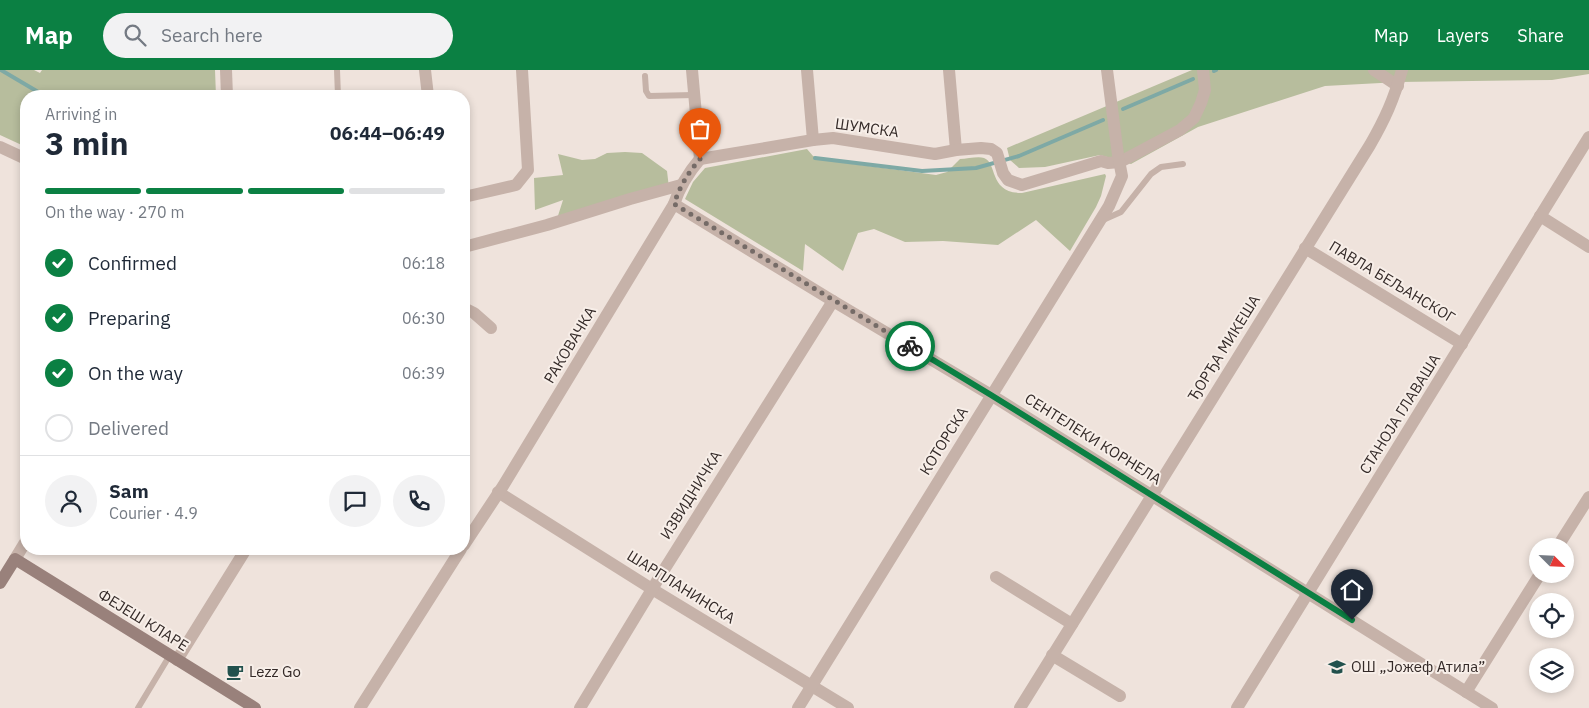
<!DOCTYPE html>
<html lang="en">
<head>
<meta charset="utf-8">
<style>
	body { margin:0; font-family:"IBM Plex Sans",sans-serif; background:#f2f2f3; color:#1f2937; height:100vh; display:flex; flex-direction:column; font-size:19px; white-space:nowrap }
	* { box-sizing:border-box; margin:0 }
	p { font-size:16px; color:#747a83 }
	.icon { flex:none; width:28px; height:28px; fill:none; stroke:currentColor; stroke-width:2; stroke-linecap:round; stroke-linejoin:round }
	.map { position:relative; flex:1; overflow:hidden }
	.sheet { position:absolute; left:20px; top:20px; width:450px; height:465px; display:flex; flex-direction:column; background:#fff; border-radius:20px; box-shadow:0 2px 8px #0003 }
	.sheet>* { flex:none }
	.needle { width:32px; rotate:114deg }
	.fabs { position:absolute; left:1529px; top:468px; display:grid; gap:10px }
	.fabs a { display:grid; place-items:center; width:45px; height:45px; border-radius:50%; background:#fff; box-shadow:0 2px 8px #0003; font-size:25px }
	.pin { position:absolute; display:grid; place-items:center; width:42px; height:42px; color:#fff; margin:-51px -21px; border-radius:50% 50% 50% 0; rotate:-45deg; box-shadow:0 0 5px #0007 }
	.pin .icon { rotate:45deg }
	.courier { position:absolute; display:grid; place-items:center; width:50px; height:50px; margin:-25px; border:4px solid #0b8043; border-radius:50%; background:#fff; color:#222; box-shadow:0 1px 6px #0007 }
	.overview em { font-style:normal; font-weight:700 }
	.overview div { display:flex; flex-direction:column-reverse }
	.overview { display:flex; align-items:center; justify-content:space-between; height:85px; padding:0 25px }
	h1 { font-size:32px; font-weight:700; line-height:38px }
	.bar { display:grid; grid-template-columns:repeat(4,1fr); gap:8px 5px; align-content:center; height:60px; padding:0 25px }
	.bar i { height:6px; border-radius:4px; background:#e0e1e3 }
	.bar .current { background:#0b8043 }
	.bar p { grid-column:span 4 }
	.line { display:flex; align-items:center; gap:12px; padding:0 25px; border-top:1px solid #e0e1e3 }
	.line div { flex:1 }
	.round { display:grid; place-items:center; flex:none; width:52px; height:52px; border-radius:26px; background:#f2f2f3 }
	ol { padding:0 25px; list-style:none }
	li { display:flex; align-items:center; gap:15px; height:55px }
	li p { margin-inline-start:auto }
	li .icon { padding:5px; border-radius:50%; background:#0b8043; color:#fff; stroke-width:4 }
	li:last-child { color:#747a83 }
	li i { width:28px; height:28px; border:2px solid #e0e1e3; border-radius:50% }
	header { display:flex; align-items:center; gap:30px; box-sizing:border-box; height:70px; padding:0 25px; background:#0b8043; color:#fff }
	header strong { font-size:24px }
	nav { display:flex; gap:28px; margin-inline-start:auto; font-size:18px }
	.search { width:350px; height:45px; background:#f2f2f3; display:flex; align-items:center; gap:12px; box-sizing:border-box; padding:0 18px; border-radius:28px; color:#747a83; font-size:19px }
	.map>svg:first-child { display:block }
	.green { fill:#b7bd9d }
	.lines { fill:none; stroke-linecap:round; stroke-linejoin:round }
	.stream { stroke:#7ea9a5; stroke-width:4 }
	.lane { stroke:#c6b2a9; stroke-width:6 }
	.street { stroke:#c6b2a9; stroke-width:12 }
	.secondary { stroke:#99817b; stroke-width:12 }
	.done { stroke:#756b67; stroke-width:5; stroke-dasharray:0 9 }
	.route { stroke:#0b8043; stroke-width:6 }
	.labels { text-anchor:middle; stroke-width:4; stroke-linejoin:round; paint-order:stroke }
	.street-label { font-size:15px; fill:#342a28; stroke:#f7eee8 }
	.poi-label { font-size:15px; fill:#342a28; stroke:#f7eee8; text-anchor:start }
</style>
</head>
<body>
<header>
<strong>Map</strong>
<div class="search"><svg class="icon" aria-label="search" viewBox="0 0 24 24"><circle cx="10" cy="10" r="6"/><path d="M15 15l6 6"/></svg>Search here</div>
<nav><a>Map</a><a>Layers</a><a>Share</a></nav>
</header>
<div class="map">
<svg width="1589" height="638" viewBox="0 0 1589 638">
	<rect width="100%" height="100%" fill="#efe3dc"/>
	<!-- green -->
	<g class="green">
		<polygon points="0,0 34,0 40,3 42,0 215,0 216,26 26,26 26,77 0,65"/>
		<polygon points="1192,0 1589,0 1589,4 1552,10 1399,12 1325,16 1198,57 1131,94 1100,85 1045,97 1019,98 1010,90 1007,78"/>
		<path d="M 807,79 L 813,86 L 823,90 L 936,105 L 947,102 L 960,89 C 967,89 978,86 984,88 C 998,93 988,123 1022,123 L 1105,104 L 1106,106 L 1101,126 L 1096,137 L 1070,181 L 1036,150 L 998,175 L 943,171 L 905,172 L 874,159 L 858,163 L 843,201 L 805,174 L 803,201 L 685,129 L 693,112 L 705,98 Z"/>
		<polygon points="625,82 642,83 667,101 669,118 556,152 563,130 535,140 534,108 563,105 558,84 582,90 595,89 607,83"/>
	</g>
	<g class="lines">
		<!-- stream -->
		<g class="stream">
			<polyline points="1,0 45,26"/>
			<polyline points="1214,1 1216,0"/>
			<polyline points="1123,39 1193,9"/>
			<polyline points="815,88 922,101 976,98 1019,86 1103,50"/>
		</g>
		<!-- lane -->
		<g class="lane">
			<polyline points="337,0 338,26"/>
			<polyline points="645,6 646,21 649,26 694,25"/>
			<polyline points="1103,150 1121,142 1151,104 1161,97 1183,94"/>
			<polyline points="138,638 170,585"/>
		</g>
		<!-- street -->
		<g class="street">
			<polyline points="226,0 227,26"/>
			<polyline points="425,0 428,26"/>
			<polyline points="692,0 700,89"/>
			<polyline points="807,0 813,70"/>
			<polyline points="949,0 956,80"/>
			<polyline points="1374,0 1398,16"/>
			<polyline points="0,77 26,89"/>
			<polyline points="700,89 813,70 833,68 935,84 956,80 981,78 991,79 997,83 1003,103 1008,110 1022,115 1101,91 1108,93 1120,92 1180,60 1194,48 1201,33 1205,20 1203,0"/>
			<polyline points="464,127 516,115 528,100 522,0"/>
			<polyline points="674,134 833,231 991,325 1492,638"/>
			<polyline points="1540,146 1589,177"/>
			<polyline points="464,177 547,155 630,129 681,115"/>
			<polyline points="1305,178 1462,274"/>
			<polyline points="464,238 474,243 491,258"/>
			<polyline points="498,422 652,519 848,638"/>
			<path d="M 464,475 L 503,416 L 674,134 C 680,116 688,103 700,89"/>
			<polyline points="1558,476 1589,427"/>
			<polyline points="15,489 26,471"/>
			<polyline points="996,507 1072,554"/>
			<polyline points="1052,585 1120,626"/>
			<polyline points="177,590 246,479"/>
			<polyline points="1466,622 1540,504"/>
			<polyline points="360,638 461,479"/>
			<polyline points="580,638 657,511 833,231"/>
			<polyline points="798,638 1109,136 1122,106 1118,85 1107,0"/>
			<path d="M 1020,638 L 1370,75 C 1385,49 1394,29 1402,0"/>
			<polyline points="1237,638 1589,67"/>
		</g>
		<!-- secondary -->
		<polyline class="secondary" points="0,513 15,489 255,638"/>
	</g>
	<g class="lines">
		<!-- done -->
		<path class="done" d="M 700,89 C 688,103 680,116 674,134 L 910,276"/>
		<!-- route -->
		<polyline class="route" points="910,276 991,325 1352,550"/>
	</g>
	<!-- icons -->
	<defs>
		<g id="school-bare" transform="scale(1.35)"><path d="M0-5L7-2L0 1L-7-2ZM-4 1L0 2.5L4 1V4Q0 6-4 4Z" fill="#22514d" stroke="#f7eee8" stroke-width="2.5" paint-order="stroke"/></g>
		<g id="cafe-bare" transform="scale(1.35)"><path d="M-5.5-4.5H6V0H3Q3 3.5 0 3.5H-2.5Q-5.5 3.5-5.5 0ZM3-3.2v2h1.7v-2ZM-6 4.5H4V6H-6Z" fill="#22514d" stroke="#f7eee8" stroke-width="2.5" paint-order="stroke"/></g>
	</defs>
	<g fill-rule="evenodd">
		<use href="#school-bare" x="1337" y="597"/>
		<use href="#cafe-bare" x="235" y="602"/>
	</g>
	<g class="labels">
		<!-- street labels -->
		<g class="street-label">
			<text transform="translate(867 58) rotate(8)" y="5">ШУМСКА</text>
			<text transform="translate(1392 212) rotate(31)" y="5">ПАВЛА БЕЉАНСКОГ</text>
			<text transform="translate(570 275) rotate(-59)" y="5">РАКОВАЧКА</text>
			<text transform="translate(1224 278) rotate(-58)" y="5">ЂОРЂА МИКЕША</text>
			<text transform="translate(1400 344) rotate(-58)" y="5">СТАНОЈА ГЛАВАША</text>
			<text transform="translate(1093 369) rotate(32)" y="5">СЕНТЕЛЕКИ КОРНЕЛА</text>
			<text transform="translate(944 371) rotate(-58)" y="5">КОТОРСКА</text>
			<text transform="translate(691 425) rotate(-58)" y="5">ИЗВИДНИЧКА</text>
			<text transform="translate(681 517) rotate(32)" y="5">ШАРПЛАНИНСКА</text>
			<text transform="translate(143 550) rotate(32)" y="5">ФЕЈЕШ КЛАРЕ</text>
		</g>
		<!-- poi labels -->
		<g class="poi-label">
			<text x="1351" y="602">ОШ „Јожеф Атила”</text>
			<text x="249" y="607">Lezz Go</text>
		</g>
	</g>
</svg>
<div class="fabs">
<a><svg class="needle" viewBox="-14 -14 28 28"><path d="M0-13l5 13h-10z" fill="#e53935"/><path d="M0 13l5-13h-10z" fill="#747a83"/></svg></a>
<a><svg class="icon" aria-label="locate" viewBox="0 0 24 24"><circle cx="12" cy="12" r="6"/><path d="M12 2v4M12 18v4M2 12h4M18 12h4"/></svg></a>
<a><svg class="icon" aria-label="layers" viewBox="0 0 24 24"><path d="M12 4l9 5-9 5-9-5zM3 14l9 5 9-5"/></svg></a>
</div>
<div class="pin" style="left:700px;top:89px;background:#ea580c"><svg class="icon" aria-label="bag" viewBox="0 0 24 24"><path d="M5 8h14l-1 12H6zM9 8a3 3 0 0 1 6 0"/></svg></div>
<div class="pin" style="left:1352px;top:550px;background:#1f2937"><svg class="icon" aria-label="home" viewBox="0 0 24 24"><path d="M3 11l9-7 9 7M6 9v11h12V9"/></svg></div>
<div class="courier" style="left:910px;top:276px"><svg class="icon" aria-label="bike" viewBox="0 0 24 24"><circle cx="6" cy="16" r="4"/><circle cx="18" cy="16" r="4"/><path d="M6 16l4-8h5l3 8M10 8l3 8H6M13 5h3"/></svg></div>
<section class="sheet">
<div class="overview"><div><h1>3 min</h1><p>Arriving in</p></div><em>06:44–06:49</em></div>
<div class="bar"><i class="current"></i><i class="current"></i><i class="current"></i><i></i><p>On the way · 270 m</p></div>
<ol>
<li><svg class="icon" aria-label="check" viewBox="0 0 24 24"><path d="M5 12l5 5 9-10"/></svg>Confirmed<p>06:18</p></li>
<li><svg class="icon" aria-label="check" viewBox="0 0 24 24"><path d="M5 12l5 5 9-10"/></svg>Preparing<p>06:30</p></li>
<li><svg class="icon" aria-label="check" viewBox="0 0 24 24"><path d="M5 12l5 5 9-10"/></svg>On the way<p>06:39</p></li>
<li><i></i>Delivered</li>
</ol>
<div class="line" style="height:90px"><a class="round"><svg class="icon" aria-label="person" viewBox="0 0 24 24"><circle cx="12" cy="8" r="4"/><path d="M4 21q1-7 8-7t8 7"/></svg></a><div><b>Sam</b><p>Courier · 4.9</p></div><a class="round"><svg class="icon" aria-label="chat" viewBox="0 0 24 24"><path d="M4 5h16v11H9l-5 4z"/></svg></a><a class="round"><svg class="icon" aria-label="phone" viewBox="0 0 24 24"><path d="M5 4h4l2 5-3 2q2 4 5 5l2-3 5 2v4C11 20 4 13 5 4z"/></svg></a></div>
</section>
</div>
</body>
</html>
